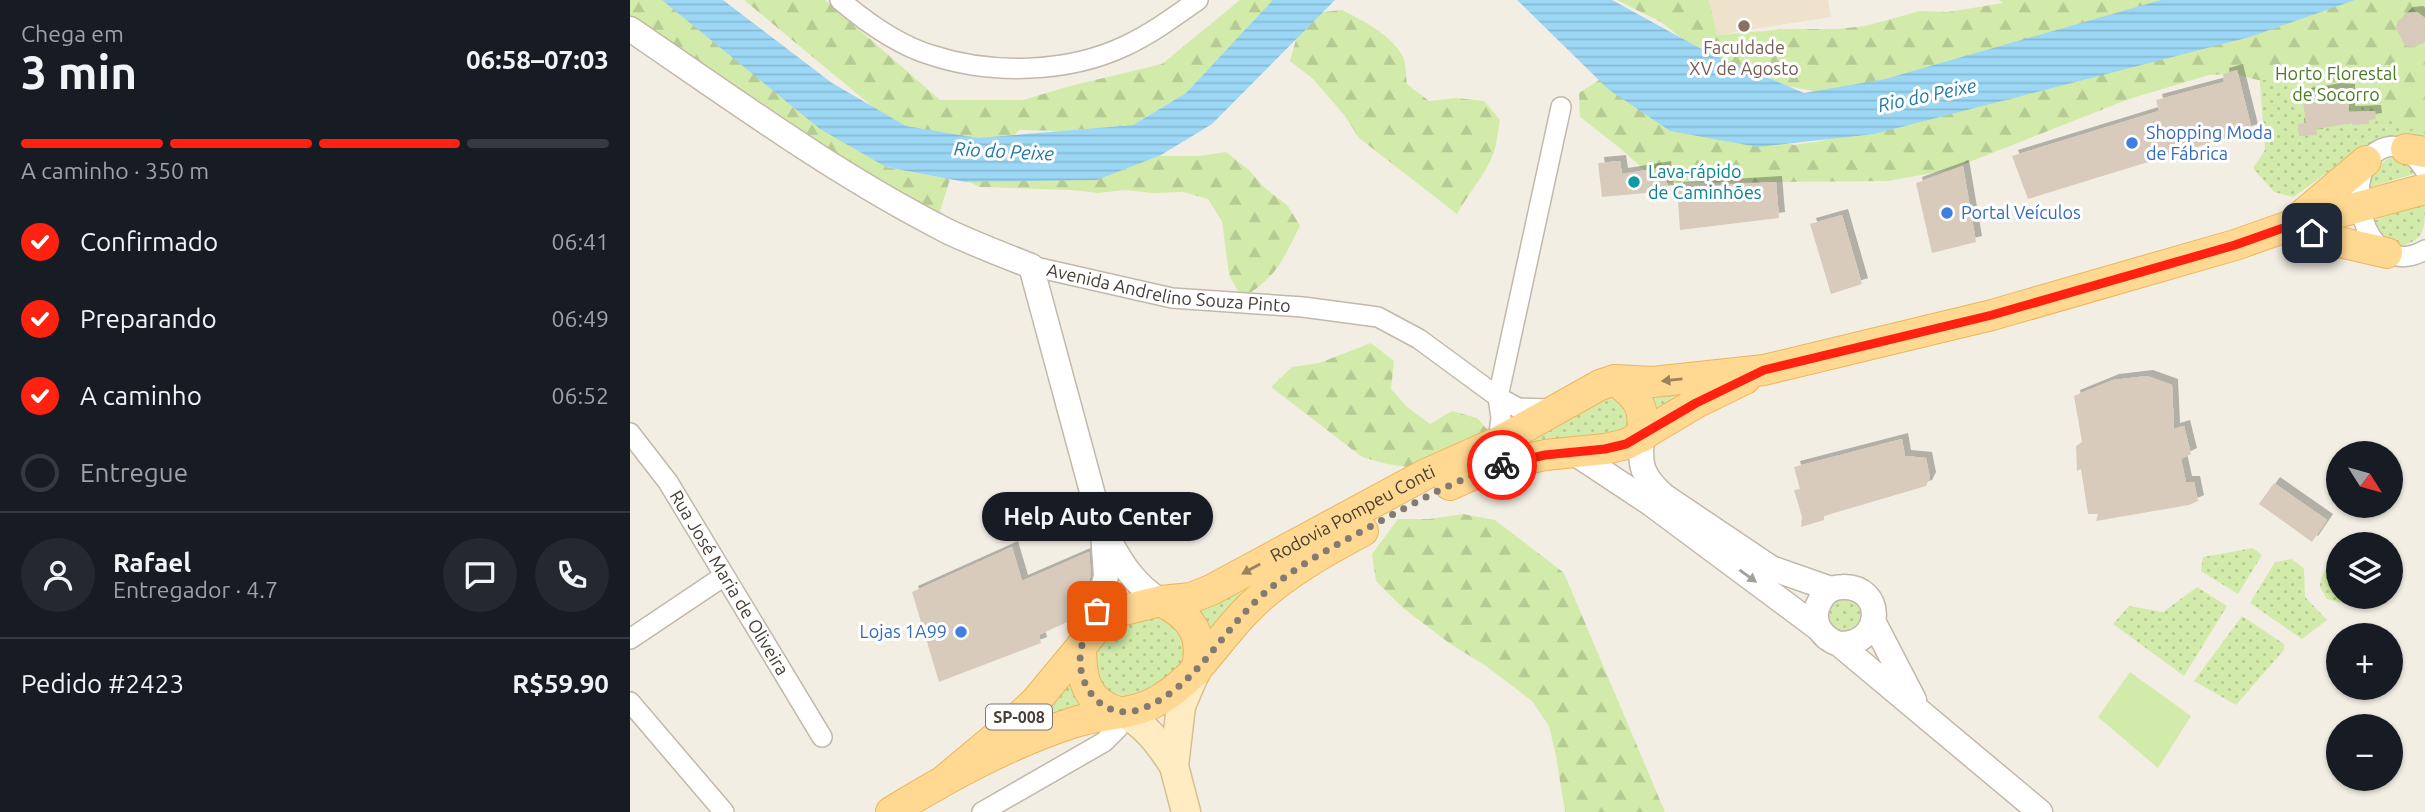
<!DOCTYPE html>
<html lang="pt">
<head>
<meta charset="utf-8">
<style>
	body { margin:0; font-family:Ubuntu,sans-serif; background:#242831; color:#f1f3f6; height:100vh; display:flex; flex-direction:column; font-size:26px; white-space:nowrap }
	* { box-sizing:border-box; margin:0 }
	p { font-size:23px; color:#9ea1a6 }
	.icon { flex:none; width:38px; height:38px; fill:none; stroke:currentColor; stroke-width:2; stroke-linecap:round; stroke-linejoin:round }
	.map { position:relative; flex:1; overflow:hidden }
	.panel { display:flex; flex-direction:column; background:#171b24; width:630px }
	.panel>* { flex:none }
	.needle { width:46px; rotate:127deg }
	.buttons { position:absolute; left:1696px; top:441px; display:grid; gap:14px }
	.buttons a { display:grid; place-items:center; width:77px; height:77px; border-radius:50%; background:#171b24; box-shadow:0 2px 5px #0004; font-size:35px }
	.pin { position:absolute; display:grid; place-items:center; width:60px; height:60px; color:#fff; margin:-30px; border-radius:14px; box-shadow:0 4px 10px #0006 }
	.courier { position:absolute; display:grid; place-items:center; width:70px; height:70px; margin:-35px; border:5px solid #ff2210; border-radius:50%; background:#fff; color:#222; box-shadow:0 2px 9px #0007 }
	.bubble { position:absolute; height:49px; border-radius:24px; background:#171b24; box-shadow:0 2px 5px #0004; font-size:23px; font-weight:700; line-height:49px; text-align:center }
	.overview em { font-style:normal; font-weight:700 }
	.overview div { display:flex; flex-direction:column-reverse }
	.overview { display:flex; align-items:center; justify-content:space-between; height:119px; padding:0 21px }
	h1 { font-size:46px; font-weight:700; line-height:52px }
	.bar { display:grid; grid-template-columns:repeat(4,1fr); gap:10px 7px; align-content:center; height:84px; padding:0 21px }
	.bar i { height:9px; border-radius:5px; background:#363941 }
	.bar .selected { background:#ff2210 }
	.bar p { grid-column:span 4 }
	.line { display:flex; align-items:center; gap:18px; padding:0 21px; border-top:2px solid #363941 }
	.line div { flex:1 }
	.round { display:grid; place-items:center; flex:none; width:74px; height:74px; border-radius:37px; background:#242831 }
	ol { padding:0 21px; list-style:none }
	li { display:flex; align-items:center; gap:21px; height:77px }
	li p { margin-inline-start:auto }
	li .icon { padding:7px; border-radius:50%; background:#ff2210; color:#fff; stroke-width:4 }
	li:last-child { color:#9ea1a6 }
	li i { width:38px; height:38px; border:4px solid #363941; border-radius:50% }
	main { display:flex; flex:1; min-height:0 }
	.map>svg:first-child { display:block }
	.education { fill:#eee2cd }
	.grass { fill:url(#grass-dots) }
	.forest { fill:url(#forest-firs) }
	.garden { fill:#d3ebaa }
	.water { fill:url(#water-rules) }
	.building { fill:#d9cbbc; filter:url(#shadow) }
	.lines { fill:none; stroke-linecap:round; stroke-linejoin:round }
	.minor-casing { stroke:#c2b8a9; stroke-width:22 }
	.tertiary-casing { stroke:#c2b8a9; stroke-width:27 }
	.secondary-casing { stroke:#d6bf91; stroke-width:31 }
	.primary-casing { stroke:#ecb55a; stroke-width:32 }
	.minor { stroke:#fff; stroke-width:19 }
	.tertiary { stroke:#fff; stroke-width:24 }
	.secondary { stroke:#ffecc3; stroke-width:28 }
	.primary { stroke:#ffd892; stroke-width:30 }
	.oneway { fill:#99835e }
	.oneway2 { fill:#a29e9a }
	.done { stroke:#837b72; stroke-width:7; stroke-dasharray:0 12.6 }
	.route { stroke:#ff2210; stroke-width:9 }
	.education-dot { fill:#8d6e63; stroke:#fff; stroke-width:2.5 }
	.shop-dot { fill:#3f7fe0; stroke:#fff; stroke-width:2.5 }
	.culture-dot { fill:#0f9aa8; stroke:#fff; stroke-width:2.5 }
	.labels { text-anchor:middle; stroke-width:6; stroke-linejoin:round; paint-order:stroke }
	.shield { fill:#fff; stroke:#7e7771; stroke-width:2 }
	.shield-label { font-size:16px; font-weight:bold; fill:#463d34 }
	.education-label { font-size:18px; fill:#785e54; stroke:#fff }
	.park-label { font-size:18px; fill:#4b7c23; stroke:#fff }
	.shop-label { font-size:18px; fill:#366cbe; stroke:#fff; text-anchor:start }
	.culture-label { font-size:18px; fill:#0d838f; stroke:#fff; text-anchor:start }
	.street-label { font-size:18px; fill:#463d34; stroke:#fff }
	.water-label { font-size:19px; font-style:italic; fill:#247aa8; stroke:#fff }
</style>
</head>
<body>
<main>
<section class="panel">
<div class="overview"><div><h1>3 min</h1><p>Chega em</p></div><em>06:58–07:03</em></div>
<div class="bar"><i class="selected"></i><i class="selected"></i><i class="selected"></i><i></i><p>A caminho · 350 m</p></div>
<ol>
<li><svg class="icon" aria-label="check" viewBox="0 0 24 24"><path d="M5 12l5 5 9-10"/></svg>Confirmado<p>06:41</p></li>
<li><svg class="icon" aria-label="check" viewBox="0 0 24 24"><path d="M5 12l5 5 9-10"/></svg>Preparando<p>06:49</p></li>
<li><svg class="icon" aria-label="check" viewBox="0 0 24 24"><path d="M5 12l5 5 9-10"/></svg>A caminho<p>06:52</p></li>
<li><i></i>Entregue</li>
</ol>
<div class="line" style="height:126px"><a class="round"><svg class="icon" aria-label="person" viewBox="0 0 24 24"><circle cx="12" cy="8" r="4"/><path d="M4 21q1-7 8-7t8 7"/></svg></a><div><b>Rafael</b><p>Entregador · 4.7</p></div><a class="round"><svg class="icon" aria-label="chat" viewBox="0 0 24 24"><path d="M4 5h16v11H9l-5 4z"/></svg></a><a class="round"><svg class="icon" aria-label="phone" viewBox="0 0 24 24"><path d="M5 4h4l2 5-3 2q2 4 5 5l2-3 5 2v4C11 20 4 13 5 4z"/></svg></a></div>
<div class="line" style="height:91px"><div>Pedido #2423</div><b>R$59.90</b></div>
</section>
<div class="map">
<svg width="1795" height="812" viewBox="0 0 1795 812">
	<defs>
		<pattern id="grass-dots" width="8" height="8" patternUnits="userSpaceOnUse" patternTransform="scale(1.75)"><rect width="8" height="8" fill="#d3ebaa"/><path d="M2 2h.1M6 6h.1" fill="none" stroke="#b6ca93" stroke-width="1.8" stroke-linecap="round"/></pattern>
		<pattern id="forest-firs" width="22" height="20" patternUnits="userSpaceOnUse" patternTransform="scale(1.75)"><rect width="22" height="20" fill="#d3ebaa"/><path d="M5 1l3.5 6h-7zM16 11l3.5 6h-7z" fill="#b6ca93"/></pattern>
		<pattern id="water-rules" width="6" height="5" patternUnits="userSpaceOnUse" patternTransform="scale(1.75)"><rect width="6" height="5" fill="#9cd7f5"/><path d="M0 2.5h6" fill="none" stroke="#88b9d3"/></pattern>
		<filter id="shadow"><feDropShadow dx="6" dy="-6" stdDeviation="0" flood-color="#0004"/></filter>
	</defs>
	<rect width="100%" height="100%" fill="#f3eee4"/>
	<!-- education -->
	<polygon class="education" points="1079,0 1198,0 1201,17 1087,35"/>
	<!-- grass -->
	<g class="grass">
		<path d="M 1795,0 L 1795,148 C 1777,149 1757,148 1739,151 C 1713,156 1686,183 1663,197 L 1644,192 L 1623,168 L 1635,150 L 1630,83 L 1620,37 Z"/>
		<polygon points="1759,158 1773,159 1787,173 1740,187 1743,170"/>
		<path d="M 1795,203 C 1795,233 1795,240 1764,248 L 1740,222 Z"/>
		<polygon points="1014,387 1075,388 1024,417"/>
		<polygon points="989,395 1002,422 995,431 867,456 969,397"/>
		<polygon points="1623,548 1632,555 1608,594 1571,571 1573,557"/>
		<polygon points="1662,559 1674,569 1675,597 1697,620 1672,639 1620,603 1645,562"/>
		<polygon points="655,563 577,645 560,608"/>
		<path d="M 1708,564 L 1708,597 L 1723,597 L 1710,603 L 1697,599 L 1690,587 C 1690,575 1695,566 1708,564 Z"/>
		<polygon points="1567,587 1597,606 1554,676 1483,624 1499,606 1533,612"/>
		<circle cx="1214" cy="615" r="17"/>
		<polygon points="523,613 546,621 560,657 531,684 497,700 473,692 460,651 476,628"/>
		<polygon points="1612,616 1654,644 1654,650 1606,705 1564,681"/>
		<polygon points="443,670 463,707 397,732"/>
	</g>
	<!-- forest -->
	<g class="forest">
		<polygon points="0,0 36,0 256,167 320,179 308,218 0,40"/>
		<polygon points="114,0 195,0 310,100 393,100 440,86 532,64 610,0 644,0 556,93 503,125 433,131 389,130 378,144 278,136"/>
		<polygon points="987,0 1079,0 1087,35 1155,29 1208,29 1235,26 1290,11 1318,12 1373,3 1369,0 1795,0 1795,134 1749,117 1704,86 1677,73 1652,79 1628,80 1604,74 1579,75 1499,99 1319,170 1258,181 1029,183 991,149 950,117 949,93 972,78 1071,118 1164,145 1191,141 1222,132 1203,94 1149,85 1071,54 1031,22"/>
		<path d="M 712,10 C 731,19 763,36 773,57 C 776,64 776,76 777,84 L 799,101 L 826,98 L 854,101 L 870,120 C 868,130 867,142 864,152 C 856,175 838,193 827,214 L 729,138 L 715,116 L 683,79 L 660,61 L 667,36 L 685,13 Z"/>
		<path d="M 596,152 L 619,170 L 635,188 L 658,206 L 670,226 C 652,261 647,277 612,298 L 599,275 L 592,221 L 578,199 L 553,192 L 523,193 L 495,190 L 468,193 L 440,190 L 350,187 L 328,177 L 436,156 L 569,156 Z"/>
		<polygon points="741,343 764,361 761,389 777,407 800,424 822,411 847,418 862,435 785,468 757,464 732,457 641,387 662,367 689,363"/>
		<polygon points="833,514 865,520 934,573 1035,812 935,812 926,756 919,726 902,701 856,666 819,643 773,608 746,581 742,554 768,519 799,519"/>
	</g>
	<!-- garden -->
	<polygon class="garden" points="1500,672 1561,716 1528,768 1468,717"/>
	<!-- water -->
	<g class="water">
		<polygon points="32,0 93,0 202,83 276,126 348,138 503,125 556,93 643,0 705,0 582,124 531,155 467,180 335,182 256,167 190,129"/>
		<polygon points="887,0 982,0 1075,51 1174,93 1255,79 1531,0 1725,0 1620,37 1244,134 1128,147 1040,131 978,89"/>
	</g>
	<!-- building -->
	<g class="building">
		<polygon points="1787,12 1795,18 1795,42 1785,47 1775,46 1766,28 1768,21 1777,13"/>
		<polygon points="1607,70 1622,130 1398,199 1382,156 1529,111 1526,100 1594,82 1593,74"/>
		<polygon points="1704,89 1719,90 1719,112 1745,111 1746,119 1739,120 1739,124 1722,125 1722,123 1686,129 1687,135 1669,136 1668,124 1676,123 1672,95"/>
		<polygon points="990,161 992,174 1035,167 1038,191 972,197 968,163"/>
		<polygon points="1333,166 1346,242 1302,253 1286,183"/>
		<polygon points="1146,182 1149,218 1050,230 1047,188"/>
		<polygon points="1212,215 1232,284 1201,294 1180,224"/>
		<polygon points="1517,376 1542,385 1544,429 1554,426 1561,454 1551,459 1556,482 1564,482 1568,501 1559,505 1466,521 1468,514 1458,514 1451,469 1447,471 1446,446 1452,442 1444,396 1483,380"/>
		<polygon points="1272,439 1275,456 1296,458 1300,478 1296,486 1194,516 1194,520 1171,527 1172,517 1164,490 1170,489 1164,467"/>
		<polygon points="1644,483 1697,520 1682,542 1629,504"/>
		<polygon points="382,547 392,581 459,552 461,575 448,617 409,635 411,643 309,682 282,592"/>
	</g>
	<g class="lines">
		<!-- minor casing -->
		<g class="minor-casing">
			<g id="minor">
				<path d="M 210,0 C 236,22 268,45 301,55 C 362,75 438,73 495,46 C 521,34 544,17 568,0"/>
				<path d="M 1795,170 C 1786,157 1775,143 1757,147 C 1705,160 1731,286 1795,250"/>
				<path id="s1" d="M 401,266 L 542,298 L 673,307 L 748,317 L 789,339 L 868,397 L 888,408 L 921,409"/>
				<path id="s2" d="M 0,433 L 38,482 L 192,737"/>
				<polyline points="868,442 871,418 868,397 931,107"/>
				<polyline points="0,639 94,576"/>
				<polyline points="0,702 94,812"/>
				<polyline points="352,812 474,742 488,728 492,713"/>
			</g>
		</g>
		<!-- tertiary casing -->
		<g class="tertiary-casing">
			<g id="tertiary">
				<path d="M 0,29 C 103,99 205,174 317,231 C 344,244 373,255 401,266 L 473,532 L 476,576 L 467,611 L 456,636"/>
				<path d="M 1012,437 C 1009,466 1012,476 1034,496 L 1141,568 L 1201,589"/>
				<polyline points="943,452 1020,503 1188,628"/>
				<path d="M 476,535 C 491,562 504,585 531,601"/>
				<polyline points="1243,621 1284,700"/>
				<path d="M 1209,644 C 1255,645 1255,585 1212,587 C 1202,587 1194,593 1190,601 C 1179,620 1191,638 1209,644 L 1410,812"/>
			</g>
		</g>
		<!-- secondary casing -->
		<g class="secondary-casing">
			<g id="secondary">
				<path d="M 492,713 C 515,723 531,746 544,766"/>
				<polyline points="556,812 544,766 551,706 566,671"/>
			</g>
		</g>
		<!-- primary casing -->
		<g class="primary-casing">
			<g id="primary">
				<polyline points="1776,149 1795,152"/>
				<polyline points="1665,221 1736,161"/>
				<polyline points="1659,226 1705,241 1757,253"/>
				<path d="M 985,380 C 1009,398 1015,406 1012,437"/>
				<polyline points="820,485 844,474 872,465 915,455 975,449 997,444 1066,403 1115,379"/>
				<path d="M 531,601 C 562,617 575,635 566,671"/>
				<path d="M 451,646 C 451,680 456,704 492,713"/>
				<path id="s3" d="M 317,778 L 378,727 L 406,701 L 474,619 L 490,611 L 531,601 L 561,598 L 581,590 L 796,474 L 868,442 L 970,385 L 985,380 L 1023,382 L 1134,370 L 1362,315 L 1605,245 L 1659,226 L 1795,189"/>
				<path d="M 261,812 C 318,777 378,744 442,723 C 471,713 502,716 529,700 C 570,676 589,636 622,605 C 654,574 694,552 733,531"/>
			</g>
		</g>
		<!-- minor -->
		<use href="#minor" class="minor"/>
		<!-- tertiary -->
		<use href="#tertiary" class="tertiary"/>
		<!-- secondary -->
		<use href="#secondary" class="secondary"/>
		<!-- primary -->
		<use href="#primary" class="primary"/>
	</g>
	<!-- one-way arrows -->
	<defs><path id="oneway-solid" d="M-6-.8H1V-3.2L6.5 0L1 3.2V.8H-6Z" transform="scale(1.75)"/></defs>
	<g class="oneway">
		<use href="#oneway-solid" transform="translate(1042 380) rotate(174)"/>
		<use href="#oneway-solid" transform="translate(621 569) rotate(151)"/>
	</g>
	<use class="oneway2" href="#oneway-solid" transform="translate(1118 576) rotate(36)"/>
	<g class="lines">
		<!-- done -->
		<path class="done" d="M 467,611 C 462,622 454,634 452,645 C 442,683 473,725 514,708 C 562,688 585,643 620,607 C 653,572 701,548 743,525 C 785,503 826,479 872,465"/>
		<!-- route -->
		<polyline class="route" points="872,465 915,455 975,449 996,444 1066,403 1134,370 1362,315 1605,245 1659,226 1682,233"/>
	</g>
	<!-- markers -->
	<circle class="education-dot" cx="1114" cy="26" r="7"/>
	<g class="shop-dot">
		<circle cx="1502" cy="143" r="7"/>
		<circle cx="1317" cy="213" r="7"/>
		<circle cx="331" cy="632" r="7"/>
	</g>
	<circle class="culture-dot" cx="1004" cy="182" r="7"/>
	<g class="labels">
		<!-- shield labels -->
		<rect class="shield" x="356" y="704.5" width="66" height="25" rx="5"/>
		<g class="shield-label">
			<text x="389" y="723">SP-008</text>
		</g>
		<!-- education labels -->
		<g class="education-label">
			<text x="1114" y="54">Faculdade<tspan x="1114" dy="21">XV de Agosto</tspan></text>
		</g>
		<!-- park labels -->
		<g class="park-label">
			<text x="1706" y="80">Horto Florestal<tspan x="1706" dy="21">de Socorro</tspan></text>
		</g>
		<!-- shop labels -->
		<g class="shop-label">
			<text x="1516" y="139">Shopping Moda<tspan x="1516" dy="21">de Fábrica</tspan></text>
			<text x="1331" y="219">Portal Veículos</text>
			<text x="317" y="638" text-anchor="end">Lojas 1A99</text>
		</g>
		<!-- culture labels -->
		<g class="culture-label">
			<text x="1018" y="178">Lava-rápido<tspan x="1018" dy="21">de Caminhões</tspan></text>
		</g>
		<!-- street labels -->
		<g class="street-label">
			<text dy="6" stroke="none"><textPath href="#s1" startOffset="140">Avenida Andrelino Souza Pinto</textPath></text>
			<text dy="6" stroke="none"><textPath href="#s3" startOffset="497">Rodovia Pompeu Conti</textPath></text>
			<text dy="6" stroke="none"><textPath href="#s2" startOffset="180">Rua José Maria de Oliveira</textPath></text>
		</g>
		<!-- water labels -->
		<g class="water-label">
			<text transform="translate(1297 95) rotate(-12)" y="7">Rio do Peixe</text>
			<text transform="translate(374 151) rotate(3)" y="7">Rio do Peixe</text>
		</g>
	</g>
</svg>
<div class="buttons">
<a><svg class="needle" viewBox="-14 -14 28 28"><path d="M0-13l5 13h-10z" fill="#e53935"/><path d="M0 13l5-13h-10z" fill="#9ea1a6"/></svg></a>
<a><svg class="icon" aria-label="layers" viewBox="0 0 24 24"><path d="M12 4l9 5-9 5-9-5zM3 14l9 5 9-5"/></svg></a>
<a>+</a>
<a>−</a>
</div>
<div class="pin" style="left:467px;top:611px;background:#ea580c"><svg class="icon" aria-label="bag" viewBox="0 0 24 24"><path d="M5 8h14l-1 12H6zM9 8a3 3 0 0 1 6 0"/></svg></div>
<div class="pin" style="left:1682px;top:233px;background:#1f2937"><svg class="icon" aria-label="home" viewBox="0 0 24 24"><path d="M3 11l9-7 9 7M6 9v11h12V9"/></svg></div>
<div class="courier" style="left:872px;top:465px"><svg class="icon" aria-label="bike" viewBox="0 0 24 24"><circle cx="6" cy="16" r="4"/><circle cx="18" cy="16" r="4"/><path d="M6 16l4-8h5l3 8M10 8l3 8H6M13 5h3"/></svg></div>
<div class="bubble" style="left:352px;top:492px;width:231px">Help Auto Center</div>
</div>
</main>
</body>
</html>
